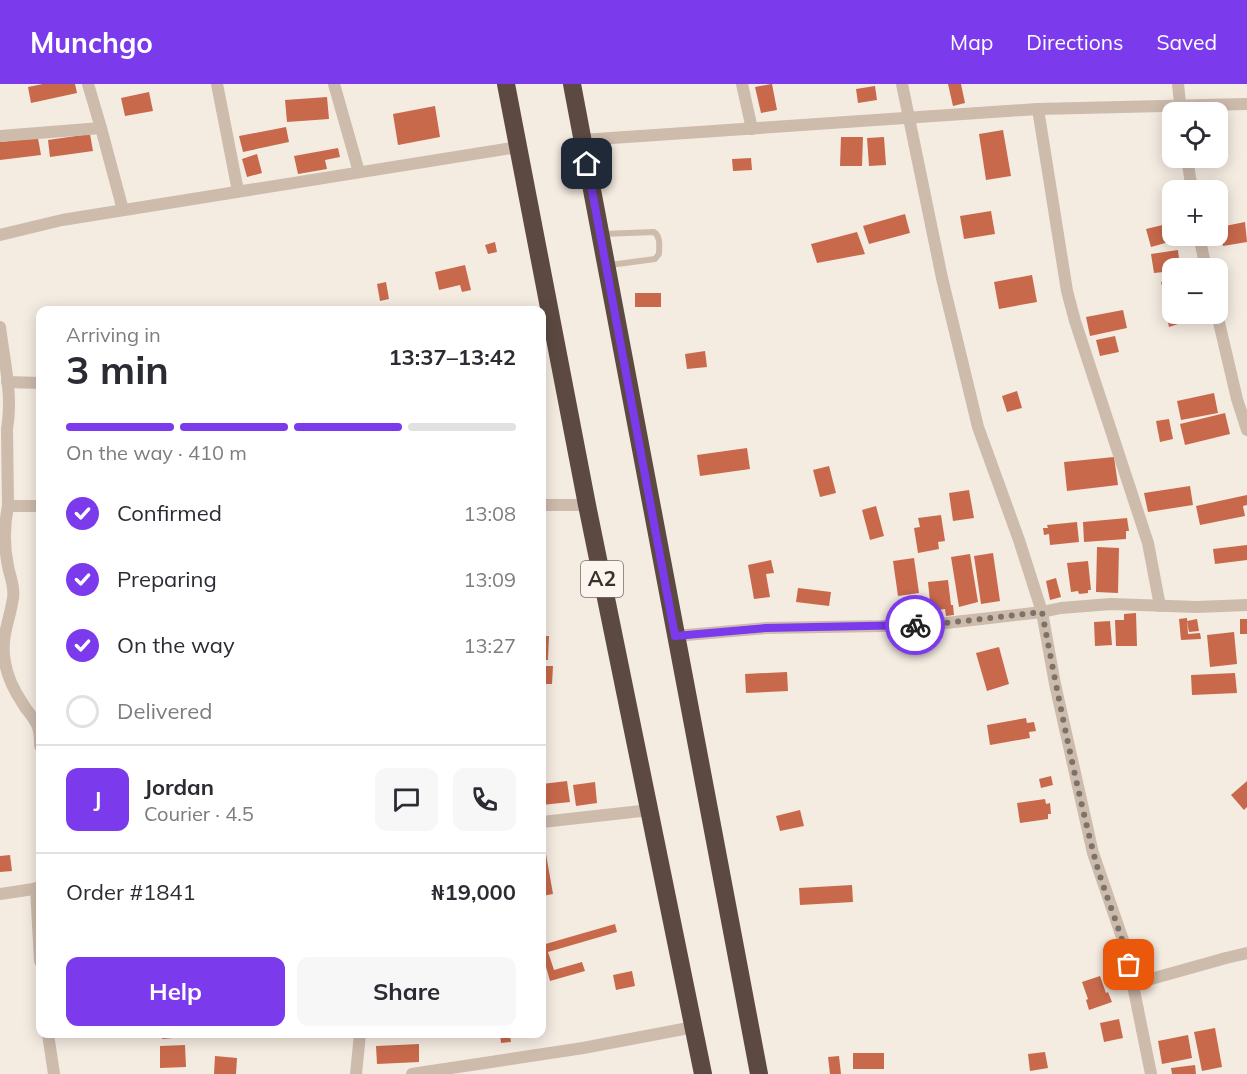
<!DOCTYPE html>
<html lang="en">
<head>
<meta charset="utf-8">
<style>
	body { margin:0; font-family:Mulish,sans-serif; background:#f7f7f7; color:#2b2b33; height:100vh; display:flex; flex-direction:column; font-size:22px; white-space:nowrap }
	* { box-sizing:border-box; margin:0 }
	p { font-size:20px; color:#7c7c81 }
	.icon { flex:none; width:33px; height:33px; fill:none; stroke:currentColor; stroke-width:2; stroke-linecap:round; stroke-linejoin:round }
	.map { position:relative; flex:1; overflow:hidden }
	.drawer { position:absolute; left:36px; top:222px; width:510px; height:732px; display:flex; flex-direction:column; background:#fff; border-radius:12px; box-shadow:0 3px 15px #0003 }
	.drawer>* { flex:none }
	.buttons { position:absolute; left:1162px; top:18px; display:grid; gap:12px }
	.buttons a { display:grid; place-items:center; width:66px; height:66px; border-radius:12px; background:#fff; box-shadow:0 3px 15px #0003; font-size:30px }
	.pin { position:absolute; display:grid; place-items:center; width:51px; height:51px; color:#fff; margin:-26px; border-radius:12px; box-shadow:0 3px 9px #0006 }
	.courier { position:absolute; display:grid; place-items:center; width:60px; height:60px; margin:-30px; border:4px solid #7c3aed; border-radius:50%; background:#fff; color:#222; box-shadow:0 2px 8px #0007 }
	.summary em { font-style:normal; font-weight:700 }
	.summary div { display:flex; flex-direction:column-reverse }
	.summary { display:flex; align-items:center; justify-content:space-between; height:102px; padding:0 30px }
	h1 { font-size:39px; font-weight:700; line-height:45px }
	.bar { display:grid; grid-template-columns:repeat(4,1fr); gap:9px 6px; align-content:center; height:72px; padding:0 30px }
	.bar i { height:8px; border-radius:4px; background:#e1e1e2 }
	.bar .active { background:#7c3aed }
	.bar p { grid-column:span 4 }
	.line { display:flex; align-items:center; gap:15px; padding:0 30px; border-top:2px solid #e1e1e2 }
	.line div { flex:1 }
	.round { display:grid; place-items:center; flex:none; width:63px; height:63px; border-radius:12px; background:#f7f7f7 }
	ol { padding:0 30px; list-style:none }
	li { display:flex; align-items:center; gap:18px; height:66px }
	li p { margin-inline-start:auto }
	li .icon { padding:6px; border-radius:50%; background:#7c3aed; color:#fff; stroke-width:4 }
	li:last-child { color:#7c7c81 }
	li i { width:33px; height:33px; border:3px solid #e1e1e2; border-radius:50% }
	.cta { display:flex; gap:12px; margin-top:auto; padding:12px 30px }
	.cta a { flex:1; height:69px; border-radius:12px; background:#7c3aed; color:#fff; font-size:24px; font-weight:700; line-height:69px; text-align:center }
	.cta a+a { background:#f7f7f7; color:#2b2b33 }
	header { display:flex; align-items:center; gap:36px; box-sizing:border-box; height:84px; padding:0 30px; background:#7c3aed; color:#fff }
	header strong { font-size:28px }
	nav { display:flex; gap:33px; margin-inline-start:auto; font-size:21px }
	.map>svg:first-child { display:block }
	.building { fill:#c8694b }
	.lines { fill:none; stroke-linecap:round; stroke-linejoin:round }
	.lane { stroke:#cdbbac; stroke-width:6 }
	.street { stroke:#cdbbac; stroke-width:12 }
	.highway { stroke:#5c4a42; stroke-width:18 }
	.done { stroke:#7c716b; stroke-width:6; stroke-dasharray:0 10.8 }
	.route { stroke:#7c3aed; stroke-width:8 }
	.labels { text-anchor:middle; stroke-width:5; stroke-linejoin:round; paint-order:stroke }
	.shield { fill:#fbf5ee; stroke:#756b66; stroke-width:1.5 }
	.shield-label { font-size:21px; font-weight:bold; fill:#3b302b }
</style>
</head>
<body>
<header>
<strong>Munchgo</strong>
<nav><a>Map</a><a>Directions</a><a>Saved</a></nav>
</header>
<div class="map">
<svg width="1247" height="990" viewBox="0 0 1247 990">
	<rect width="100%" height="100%" fill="#f4ebe1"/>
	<!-- building -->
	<g class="building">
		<polygon points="43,0 75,0 77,9 31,19 28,3"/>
		<polygon points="771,0 772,0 777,26 761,29 755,3"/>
		<polygon points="948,0 961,0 965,19 953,22"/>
		<polygon points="875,2 877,16 858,19 856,5"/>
		<polygon points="149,8 153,27 125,32 121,14"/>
		<polygon points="327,13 329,35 287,38 285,16"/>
		<polygon points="435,22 440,53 398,61 393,30"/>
		<polygon points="286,43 289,58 243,68 239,52"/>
		<polygon points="1003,46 1011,92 986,96 979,50"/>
		<polygon points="90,50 93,67 50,73 48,56"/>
		<polygon points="841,53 863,53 862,82 840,82"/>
		<polygon points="884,53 886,81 869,82 867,54"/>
		<polygon points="38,54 41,71 0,76 0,58"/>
		<polygon points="338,64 340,73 325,76 327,85 298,90 294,72"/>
		<polygon points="257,70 262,89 247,93 242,75"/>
		<polygon points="751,74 752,86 733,87 732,75"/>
		<polygon points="991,127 995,150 964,155 960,132"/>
		<polygon points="905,130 910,149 869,160 863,142"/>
		<polygon points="1245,138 1247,158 1223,162 1220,143"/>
		<polygon points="1171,139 1173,152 1174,152 1176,156 1151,163 1146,145"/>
		<polygon points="857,148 865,170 817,179 811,160"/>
		<polygon points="495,158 497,168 488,170 485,161"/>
		<polygon points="1178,166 1180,184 1173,184 1173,187 1154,189 1151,170"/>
		<polygon points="465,181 471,206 462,208 460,201 439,206 435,188"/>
		<polygon points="1032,191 1037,218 999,225 994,198"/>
		<polygon points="1173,195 1173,212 1165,214 1161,198"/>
		<polygon points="386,198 389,215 380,217 377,200"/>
		<rect x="635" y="209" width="26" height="14"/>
		<polygon points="1173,223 1173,230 1185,230 1187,237 1169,243 1165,224"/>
		<polygon points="1123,226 1127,244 1090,252 1086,233"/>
		<polygon points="1115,252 1119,268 1100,272 1096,256"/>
		<polygon points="705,267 707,283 687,285 685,270"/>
		<polygon points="1017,307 1022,324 1007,328 1002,312"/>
		<polygon points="1214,309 1218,329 1181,336 1177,317"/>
		<polygon points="1225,329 1230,350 1185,361 1180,340"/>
		<polygon points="1169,335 1173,355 1160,358 1156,337"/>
		<polygon points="747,364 750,385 700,392 697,371"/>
		<polygon points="1114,373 1118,401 1067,407 1064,378"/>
		<polygon points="829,382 836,409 820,413 813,386"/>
		<polygon points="1190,402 1193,421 1148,428 1144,409"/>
		<polygon points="969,406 974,434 953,437 949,409"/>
		<polygon points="1247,411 1247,421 1243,422 1245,432 1200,441 1196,422"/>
		<polygon points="876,422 884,452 870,456 862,426"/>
		<polygon points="941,431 945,457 938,458 939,465 918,469 914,444 920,443 918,434"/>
		<polygon points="1127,434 1129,447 1126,447 1126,455 1084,458 1083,438"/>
		<polygon points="1077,438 1079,458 1050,461 1049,450 1044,451 1043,444 1048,444 1047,441"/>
		<polygon points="1247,461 1247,476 1215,480 1213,465"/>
		<polygon points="1097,463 1119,464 1118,509 1096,508"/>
		<polygon points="993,469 1000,517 981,520 974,472"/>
		<polygon points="970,470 978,518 959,523 951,473"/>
		<polygon points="914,474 919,509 898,512 893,477"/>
		<polygon points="771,476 774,489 766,490 770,513 754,515 748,481"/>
		<polygon points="1088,477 1091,506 1088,506 1088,509 1079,510 1078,507 1071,508 1067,479"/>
		<polygon points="1056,494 1061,513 1050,516 1046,497"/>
		<polygon points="948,496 951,521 953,521 954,531 946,532 945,525 931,527 928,498"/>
		<polygon points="798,504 831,508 829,522 796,518"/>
		<polygon points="1136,529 1137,562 1116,562 1115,536 1124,536 1124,530"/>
		<polygon points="1187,534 1188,550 1200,549 1201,555 1181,556 1179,535"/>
		<polygon points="1197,535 1199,547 1189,548 1187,537"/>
		<rect x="1240" y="535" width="7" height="15"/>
		<polygon points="1110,537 1112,561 1095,562 1094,538"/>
		<polygon points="1234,548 1237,580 1210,583 1207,551"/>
		<polygon points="542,552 549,552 548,576 542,576"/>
		<polygon points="999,563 1009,600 987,607 976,569"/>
		<polygon points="542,582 553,582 552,600 542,600"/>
		<polygon points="787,588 788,607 746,609 745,590"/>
		<polygon points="1235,589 1237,609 1192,611 1191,591"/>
		<polygon points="1026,634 1027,639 1034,638 1036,647 1029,648 1030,654 990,661 987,641"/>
		<polygon points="1051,692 1053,701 1041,704 1039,695"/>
		<polygon points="567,697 570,718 542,721 542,700"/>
		<polygon points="1247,697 1247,723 1244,726 1231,711"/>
		<polygon points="595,698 597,719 576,722 573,701"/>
		<polygon points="1045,715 1046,720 1050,719 1051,730 1048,730 1048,735 1020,739 1017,719"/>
		<polygon points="800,726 804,742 780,747 776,732"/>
		<polygon points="546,770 553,810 542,812 542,771"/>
		<polygon points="10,771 12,787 0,788 0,772"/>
		<polygon points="852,801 853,818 800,821 799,804"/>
		<polygon points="615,840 617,848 548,868 554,886 582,878 585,887 550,897 542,869 542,861"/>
		<polygon points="632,887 635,902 616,906 613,891"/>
		<polygon points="1100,892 1106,909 1108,908 1112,918 1089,926 1086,916 1088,915 1082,898"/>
		<polygon points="1119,935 1123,954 1104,958 1100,939"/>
		<polygon points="1215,944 1222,983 1202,987 1194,948"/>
		<polygon points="162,950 184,950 184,953 162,955"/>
		<polygon points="500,950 517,950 517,952 510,952 511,958 501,959"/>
		<polygon points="1188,951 1192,974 1162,980 1158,957"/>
		<polygon points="419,960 419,978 377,980 376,962"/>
		<polygon points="185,961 186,983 160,984 160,962"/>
		<polygon points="1045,968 1048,984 1030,987 1028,970"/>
		<rect x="853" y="969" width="31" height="16"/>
		<polygon points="215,972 237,974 236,990 214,990"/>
		<polygon points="839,972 841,990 830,990 828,973"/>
		<polygon points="1195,981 1196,990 1172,990 1171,984"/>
	</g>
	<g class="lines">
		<!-- lane -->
		<path class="lane" d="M 603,150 L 654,148 C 661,153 659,162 659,170 L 655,175 L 610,181"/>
		<!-- street -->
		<g class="street">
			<polyline points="88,0 101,44"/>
			<polyline points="217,0 238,107"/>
			<polyline points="334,0 359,88"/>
			<polyline points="742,0 752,45"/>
			<polyline points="902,0 942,194 978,343 1019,456 1042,528 1055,600 1093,769 1125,862 1151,990"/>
			<polyline points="1178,0 1181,28"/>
			<polyline points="1038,25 1067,207 1075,237 1148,459 1160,522"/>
			<polyline points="0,52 101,44 123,126"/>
			<polyline points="582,56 1038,25 1247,20"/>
			<polyline points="1187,74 1192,106"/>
			<polyline points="0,151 62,136 518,63"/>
			<polyline points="1199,152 1206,184"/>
			<polyline points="1217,230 1237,315 1247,346"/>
			<path d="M 0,243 C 4,276 13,312 7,345 L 8,422"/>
			<polyline points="7,298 40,299"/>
			<polyline points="542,421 587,421"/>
			<path d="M 40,422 L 8,422 C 4,442 4,463 8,482 C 10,493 15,503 13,514 C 10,536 0,554 5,578 C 7,592 15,608 23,620 C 28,628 35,635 38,643 C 40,649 40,656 40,662"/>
			<polyline points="675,552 766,544 881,542 946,539 1042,528 1061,524 1111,520 1197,523 1247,521"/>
			<polyline points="542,738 650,726"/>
			<polyline points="36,804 40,877"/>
			<polyline points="0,810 40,804"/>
			<polyline points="1133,900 1226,874 1247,869"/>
			<polyline points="48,950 54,990"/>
			<polyline points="356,990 360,950"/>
			<polyline points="412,990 583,964 694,943"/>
		</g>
		<!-- highway -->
		<g class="highway">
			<polyline points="506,0 587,421 703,990"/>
			<polyline points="572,0 759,990"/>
		</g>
	</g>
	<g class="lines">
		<!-- done -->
		<path class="done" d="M 915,541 L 946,539 L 1042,528 C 1057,607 1073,688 1093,767 C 1102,805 1120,842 1129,881"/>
		<!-- route -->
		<polyline class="route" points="587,80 675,552 766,544 915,541"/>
	</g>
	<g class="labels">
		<!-- shield labels -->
		<rect class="shield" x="581" y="477" width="42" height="36" rx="4.5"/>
		<g class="shield-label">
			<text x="602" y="502">A2</text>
		</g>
	</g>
</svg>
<div class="buttons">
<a><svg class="icon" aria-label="locate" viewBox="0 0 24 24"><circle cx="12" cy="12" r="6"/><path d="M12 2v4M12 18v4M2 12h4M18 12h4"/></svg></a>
<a>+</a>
<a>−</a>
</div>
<div class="pin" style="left:1129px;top:881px;background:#ea580c"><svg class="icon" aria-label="bag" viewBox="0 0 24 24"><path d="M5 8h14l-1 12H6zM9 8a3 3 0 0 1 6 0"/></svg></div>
<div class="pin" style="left:587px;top:80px;background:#1f2937"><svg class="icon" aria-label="home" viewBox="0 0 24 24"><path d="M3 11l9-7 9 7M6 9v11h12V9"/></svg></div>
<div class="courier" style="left:915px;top:541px"><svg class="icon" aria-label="bike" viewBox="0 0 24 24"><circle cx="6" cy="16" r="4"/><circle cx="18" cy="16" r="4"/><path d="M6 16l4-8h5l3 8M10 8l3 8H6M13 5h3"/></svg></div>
<section class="drawer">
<div class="summary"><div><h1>3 min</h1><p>Arriving in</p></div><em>13:37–13:42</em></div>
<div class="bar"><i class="active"></i><i class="active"></i><i class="active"></i><i></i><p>On the way · 410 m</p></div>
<ol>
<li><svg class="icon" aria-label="check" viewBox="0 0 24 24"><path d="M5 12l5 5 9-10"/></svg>Confirmed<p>13:08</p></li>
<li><svg class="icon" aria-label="check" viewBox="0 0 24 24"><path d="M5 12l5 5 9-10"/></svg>Preparing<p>13:09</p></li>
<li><svg class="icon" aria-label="check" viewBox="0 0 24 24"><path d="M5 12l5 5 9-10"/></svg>On the way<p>13:27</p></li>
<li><i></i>Delivered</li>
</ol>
<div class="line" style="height:108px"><b class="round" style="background:#7c3aed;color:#fff">J</b><div><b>Jordan</b><p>Courier · 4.5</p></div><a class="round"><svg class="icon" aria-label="chat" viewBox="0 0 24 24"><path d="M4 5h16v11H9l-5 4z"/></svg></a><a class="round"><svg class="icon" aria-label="phone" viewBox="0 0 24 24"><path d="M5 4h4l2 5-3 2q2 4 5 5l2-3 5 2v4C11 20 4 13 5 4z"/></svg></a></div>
<div class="line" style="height:78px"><div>Order #1841</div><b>₦19,000</b></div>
<div class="cta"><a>Help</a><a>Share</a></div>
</section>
</div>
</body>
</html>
